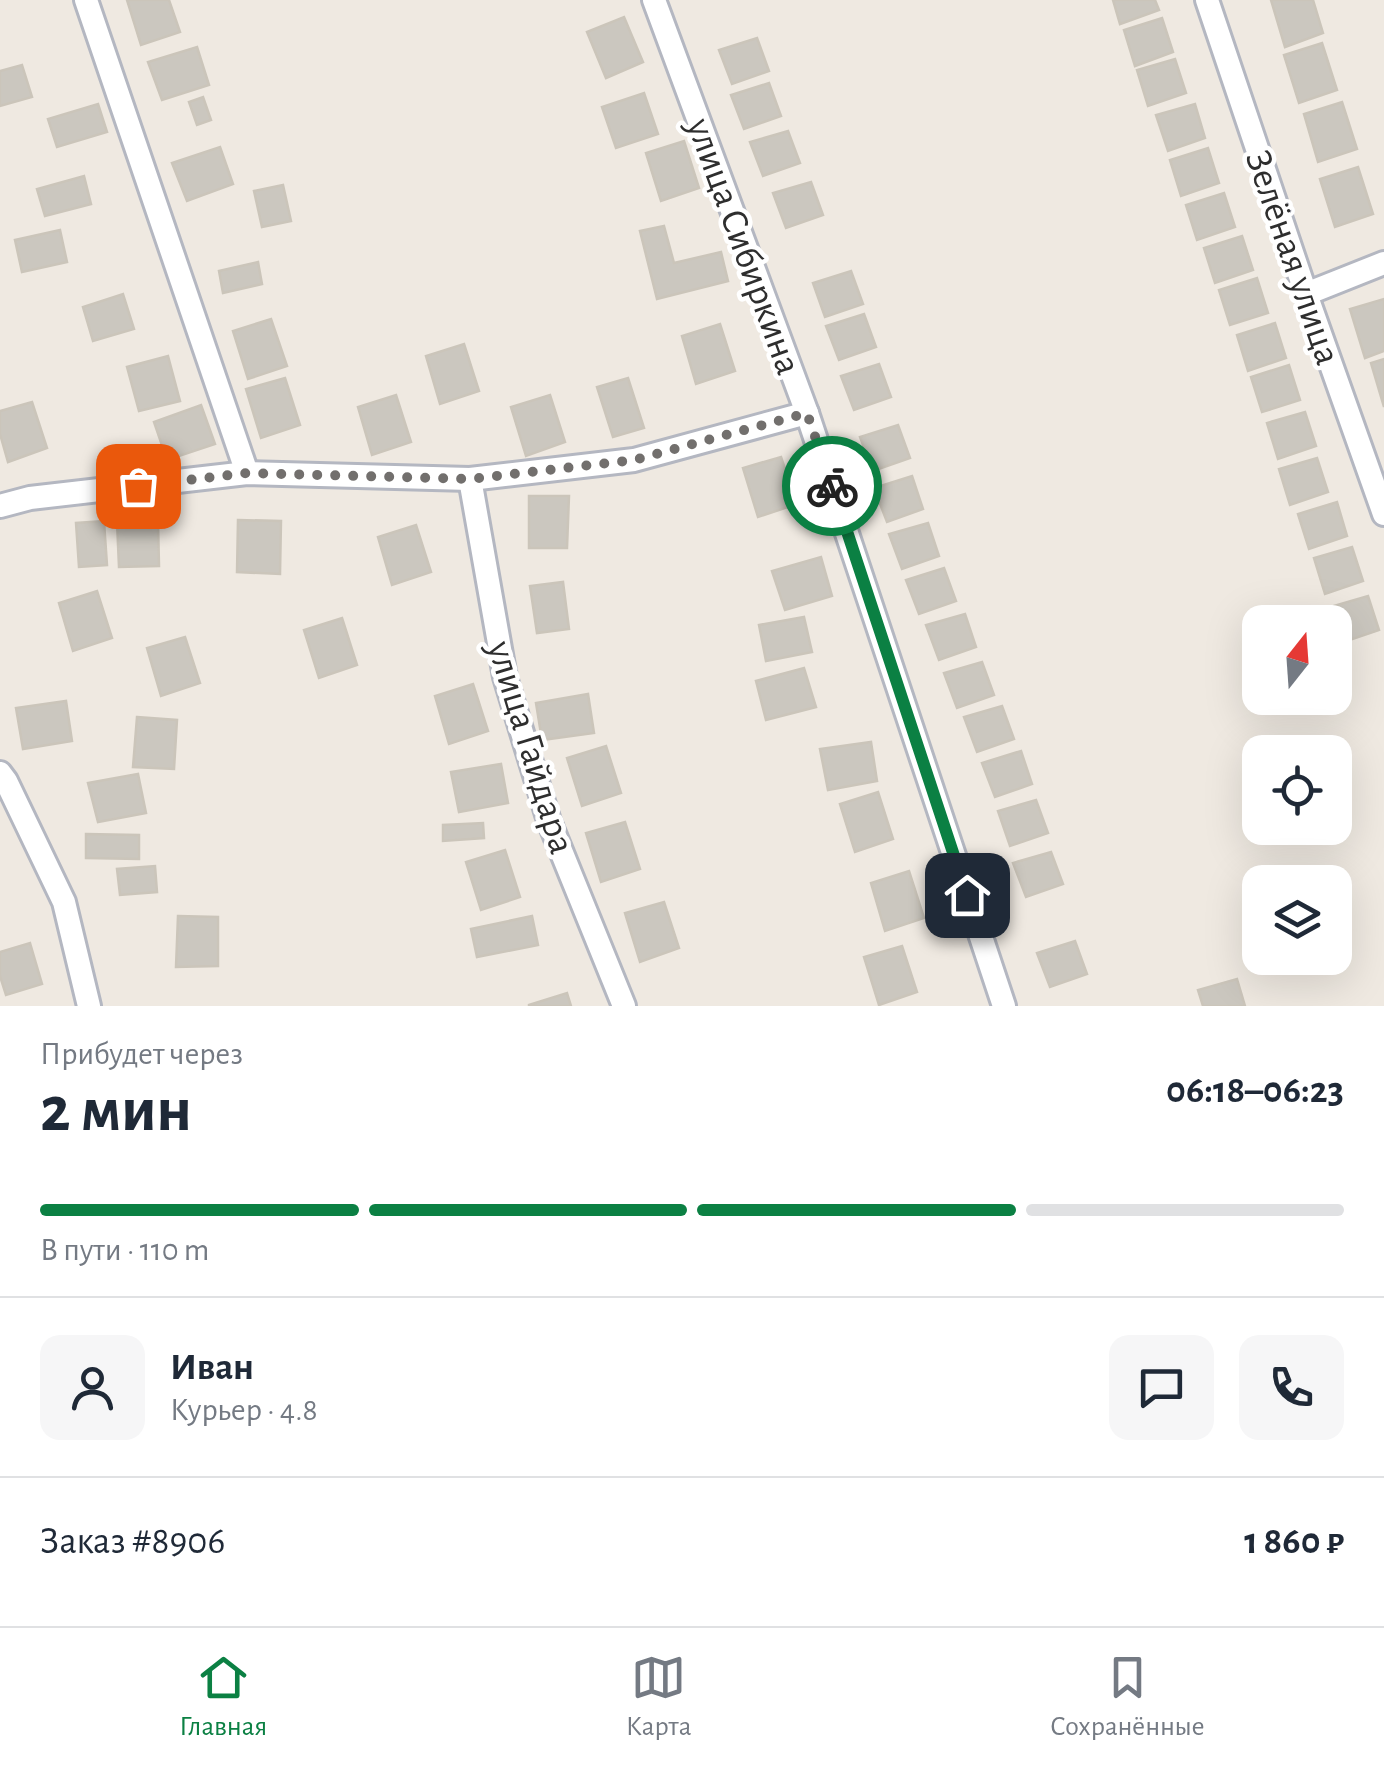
<!DOCTYPE html>
<html lang="ru">
<head>
<meta charset="utf-8">
<style>
	body { margin:0; font-family:"Alegreya Sans",sans-serif; background:#f6f6f7; color:#1f2937; height:100vh; display:flex; flex-direction:column; font-size:38px; white-space:nowrap }
	* { box-sizing:border-box; margin:0 }
	p { font-size:32px; color:#747a83 }
	.icon { flex:none; width:55px; height:55px; fill:none; stroke:currentColor; stroke-width:2; stroke-linecap:round; stroke-linejoin:round }
	.map { position:relative; height:1006px; overflow:hidden }
	.drawer { display:flex; flex-direction:column; background:#fff; flex:1 }
	.drawer>* { flex:none }
	.needle { width:65px; rotate:17deg }
	.controls { position:absolute; left:1242px; top:605px; display:grid; gap:20px }
	.controls a { display:grid; place-items:center; width:110px; height:110px; border-radius:20px; background:#fff; box-shadow:0 10px 40px #0002; font-size:50px }
	.pin { position:absolute; display:grid; place-items:center; width:85px; height:85px; color:#fff; margin:-42px; border-radius:20px; box-shadow:0 5px 15px #0006 }
	.courier { position:absolute; display:grid; place-items:center; width:100px; height:100px; margin:-50px; border:8px solid #0b8043; border-radius:50%; background:#fff; color:#222; box-shadow:0 2px 12px #0007 }
	.head em { font-style:normal; font-weight:700 }
	.head div { display:flex; flex-direction:column-reverse }
	.head { display:flex; align-items:center; justify-content:space-between; height:170px; padding:0 40px }
	h1 { font-size:65px; font-weight:700; line-height:75px }
	.bar { display:grid; grid-template-columns:repeat(4,1fr); gap:15px 10px; align-content:center; height:120px; padding:0 40px }
	.bar i { height:12px; border-radius:8px; background:#e0e1e3 }
	.bar .current { background:#0b8043 }
	.bar p { grid-column:span 4 }
	.line { display:flex; align-items:center; gap:25px; padding:0 40px; border-top:2px solid #e0e1e3 }
	.line div { flex:1 }
	.round { display:grid; place-items:center; flex:none; width:105px; height:105px; border-radius:20px; background:#f6f6f7 }
	.menu { display:flex; justify-content:space-around; align-items:center; height:140px; border-top:2px solid #e0e1e3; background:#fff; font-size:28px; color:#747a83 }
	.menu a { display:grid; justify-items:center; gap:5px }
	.menu .current { color:#0b8043 }
	.map>svg:first-child { display:block }
	.building { fill:#cbc7bf; stroke:#cbc5ba; stroke-width:2.5 }
	.lines { fill:none; stroke-linecap:round; stroke-linejoin:round }
	.minor-casing { stroke:#b4b7c1; stroke-width:28 }
	.minor { stroke:#fff; stroke-width:22 }
	.done { stroke:#726f6d; stroke-width:10; stroke-dasharray:0 18 }
	.route { stroke:#0b8043; stroke-width:12 }
	.labels { text-anchor:middle; stroke-width:9; stroke-linejoin:round; paint-order:stroke }
	.street-label { font-size:38px; fill:#2e2e2e; stroke:#fff }
</style>
</head>
<body>
<div class="map">
<svg width="1384" height="1006" viewBox="0 0 1384 1006">
	<rect width="100%" height="100%" fill="#efe9e1"/>
	<!-- building -->
	<g class="building">
		<polygon points="127,0 169,0 180,32 141,45"/>
		<polygon points="1113,0 1155,0 1159,10 1120,24"/>
		<polygon points="1271,0 1313,0 1323,33 1285,47"/>
		<polygon points="624,17 643,62 606,78 587,32"/>
		<polygon points="1162,18 1173,52 1135,66 1124,30"/>
		<polygon points="757,38 769,71 732,84 719,50"/>
		<polygon points="1322,43 1337,90 1299,103 1284,55"/>
		<polygon points="197,47 209,85 162,100 148,62"/>
		<polygon points="1175,59 1186,93 1148,106 1137,70"/>
		<polygon points="22,65 32,97 0,106 0,71"/>
		<polygon points="769,83 781,116 744,129 731,95"/>
		<polygon points="644,93 658,134 616,148 602,107"/>
		<polygon points="203,97 211,120 197,125 189,102"/>
		<polygon points="1342,102 1357,149 1318,162 1304,114"/>
		<polygon points="98,104 107,132 57,147 48,119"/>
		<polygon points="1195,104 1205,138 1168,151 1156,115"/>
		<polygon points="788,131 800,163 763,176 750,142"/>
		<polygon points="684,141 699,188 661,201 646,153"/>
		<polygon points="220,147 233,184 187,201 172,163"/>
		<polygon points="1208,148 1219,183 1181,196 1170,160"/>
		<polygon points="1358,167 1373,214 1335,227 1320,179"/>
		<polygon points="84,176 91,204 45,216 37,189"/>
		<polygon points="811,182 823,215 786,228 773,193"/>
		<polygon points="283,185 291,221 262,227 254,191"/>
		<polygon points="1224,193 1235,227 1197,240 1186,205"/>
		<polygon points="664,226 674,263 721,252 728,281 657,299 640,231"/>
		<polygon points="60,230 67,262 22,272 15,240"/>
		<polygon points="1242,236 1253,270 1215,283 1204,248"/>
		<polygon points="258,262 262,284 223,293 219,271"/>
		<polygon points="851,271 863,304 825,317 813,283"/>
		<polygon points="1257,278 1268,313 1230,325 1219,290"/>
		<polygon points="123,294 134,329 93,341 83,307"/>
		<polygon points="1384,299 1384,351 1365,358 1350,309"/>
		<polygon points="864,314 876,347 839,360 826,326"/>
		<polygon points="271,319 287,366 248,379 233,331"/>
		<polygon points="1275,323 1286,358 1248,371 1237,335"/>
		<polygon points="720,324 735,371 696,384 682,336"/>
		<polygon points="464,344 479,391 440,404 426,356"/>
		<polygon points="168,356 180,401 139,411 127,367"/>
		<polygon points="1384,359 1384,407 1371,363"/>
		<polygon points="879,364 891,397 854,410 841,376"/>
		<polygon points="1289,365 1300,400 1262,412 1251,377"/>
		<polygon points="285,378 300,425 261,438 246,389"/>
		<polygon points="628,378 644,428 613,437 597,387"/>
		<polygon points="396,395 411,442 372,455 358,407"/>
		<polygon points="550,395 565,442 526,456 511,407"/>
		<polygon points="32,402 47,448 8,462 0,434 0,411"/>
		<polygon points="201,405 215,444 167,460 154,422"/>
		<polygon points="1305,412 1316,446 1278,459 1267,423"/>
		<polygon points="898,425 910,458 873,471 860,437"/>
		<polygon points="781,457 797,504 758,517 743,468"/>
		<polygon points="1317,458 1328,492 1290,505 1279,469"/>
		<polygon points="912,476 923,509 887,522 874,488"/>
		<polygon points="529,496 569,496 567,548 529,548"/>
		<polygon points="1337,502 1347,536 1309,549 1298,514"/>
		<polygon points="238,520 281,521 280,574 237,572"/>
		<polygon points="104,521 107,565 79,567 76,523"/>
		<polygon points="158,521 159,566 119,567 117,522"/>
		<polygon points="928,523 939,556 902,569 889,534"/>
		<polygon points="416,525 431,572 392,585 378,537"/>
		<polygon points="1352,547 1363,581 1325,594 1314,558"/>
		<polygon points="821,557 832,596 785,610 772,571"/>
		<polygon points="944,568 956,601 919,614 906,580"/>
		<polygon points="563,582 569,629 537,633 530,586"/>
		<polygon points="97,591 112,638 73,651 59,603"/>
		<polygon points="1368,596 1379,630 1341,643 1330,607"/>
		<polygon points="965,614 976,647 939,660 926,625"/>
		<polygon points="804,617 812,652 766,661 759,625"/>
		<polygon points="342,618 357,665 319,678 304,630"/>
		<polygon points="185,637 200,683 161,696 147,648"/>
		<polygon points="982,662 994,695 957,708 944,673"/>
		<polygon points="804,668 816,707 766,720 756,681"/>
		<polygon points="473,684 488,731 449,744 435,696"/>
		<polygon points="588,694 594,733 542,740 536,703"/>
		<polygon points="66,701 72,741 23,749 16,708"/>
		<polygon points="1002,706 1014,739 977,752 964,717"/>
		<polygon points="137,717 177,720 174,769 133,767"/>
		<polygon points="871,742 877,781 828,790 820,749"/>
		<polygon points="606,746 621,793 582,806 567,758"/>
		<polygon points="1021,751 1032,784 995,797 982,763"/>
		<polygon points="501,764 508,803 459,812 451,772"/>
		<polygon points="138,774 146,813 98,822 88,783"/>
		<polygon points="878,792 893,839 855,852 840,804"/>
		<polygon points="1036,800 1048,833 1010,846 998,811"/>
		<polygon points="625,822 640,869 601,882 586,833"/>
		<polygon points="483,823 484,838 443,841 443,825"/>
		<polygon points="86,834 139,835 139,859 86,858"/>
		<polygon points="505,850 520,897 481,910 466,862"/>
		<polygon points="1051,852 1063,884 1026,897 1013,863"/>
		<polygon points="155,866 157,892 120,895 117,869"/>
		<polygon points="909,871 924,918 885,931 871,883"/>
		<polygon points="664,902 679,948 640,962 625,913"/>
		<polygon points="178,916 218,917 218,966 176,967"/>
		<polygon points="532,916 538,945 477,957 471,929"/>
		<polygon points="1075,941 1087,974 1050,987 1037,953"/>
		<polygon points="30,943 42,984 6,995 0,976 0,952"/>
		<polygon points="902,946 917,992 879,1005 864,957"/>
		<polygon points="1237,979 1245,1006 1203,1006 1198,990"/>
		<polygon points="567,993 571,1006 529,1006 529,1005"/>
	</g>
	<g class="lines">
		<!-- minor casing -->
		<g class="minor-casing">
			<g id="minor">
				<polyline points="86,0 247,473"/>
				<polyline points="654,0 807,413 1004,1006"/>
				<polyline points="1207,0 1306,294 1384,514"/>
				<polyline points="1306,294 1384,263"/>
				<polyline points="470,479 505,677 549,821 624,1006"/>
				<polyline points="0,506 30,498 247,473 470,479 634,460 807,413"/>
				<polyline points="0,773 6,781 64,902 89,1006"/>
			</g>
		</g>
		<!-- minor -->
		<use href="#minor" class="minor"/>
	</g>
	<g class="lines">
		<!-- done -->
		<polyline class="done" points="138,486 247,473 470,479 634,460 807,413 832,486"/>
		<!-- route -->
		<polyline class="route" points="832,486 967,895"/>
	</g>
	<g class="labels">
		<!-- street labels -->
		<g class="street-label">
			<text transform="translate(745 246) rotate(70)" y="13">улица Сибиркина</text>
			<text transform="translate(1294 257) rotate(71)" y="13">Зелёная улица</text>
			<text transform="translate(532 747) rotate(73)" y="13">улица Гайдара</text>
		</g>
	</g>
</svg>
<div class="controls">
<a><svg class="needle" viewBox="-14 -14 28 28"><path d="M0-13l5 13h-10z" fill="#e53935"/><path d="M0 13l5-13h-10z" fill="#747a83"/></svg></a>
<a><svg class="icon" aria-label="locate" viewBox="0 0 24 24"><circle cx="12" cy="12" r="6"/><path d="M12 2v4M12 18v4M2 12h4M18 12h4"/></svg></a>
<a><svg class="icon" aria-label="layers" viewBox="0 0 24 24"><path d="M12 4l9 5-9 5-9-5zM3 14l9 5 9-5"/></svg></a>
</div>
<div class="pin" style="left:138px;top:486px;background:#ea580c"><svg class="icon" aria-label="bag" viewBox="0 0 24 24"><path d="M5 8h14l-1 12H6zM9 8a3 3 0 0 1 6 0"/></svg></div>
<div class="pin" style="left:967px;top:895px;background:#1f2937"><svg class="icon" aria-label="home" viewBox="0 0 24 24"><path d="M3 11l9-7 9 7M6 9v11h12V9"/></svg></div>
<div class="courier" style="left:832px;top:486px"><svg class="icon" aria-label="bike" viewBox="0 0 24 24"><circle cx="6" cy="16" r="4"/><circle cx="18" cy="16" r="4"/><path d="M6 16l4-8h5l3 8M10 8l3 8H6M13 5h3"/></svg></div>
</div>
<section class="drawer">
<div class="head"><div><h1>2 мин</h1><p>Прибудет через</p></div><em>06:18–06:23</em></div>
<div class="bar"><i class="current"></i><i class="current"></i><i class="current"></i><i></i><p>В пути · 110 m</p></div>
<div class="line" style="height:180px"><a class="round"><svg class="icon" aria-label="person" viewBox="0 0 24 24"><circle cx="12" cy="8" r="4"/><path d="M4 21q1-7 8-7t8 7"/></svg></a><div><b>Иван</b><p>Курьер · 4.8</p></div><a class="round"><svg class="icon" aria-label="chat" viewBox="0 0 24 24"><path d="M4 5h16v11H9l-5 4z"/></svg></a><a class="round"><svg class="icon" aria-label="phone" viewBox="0 0 24 24"><path d="M5 4h4l2 5-3 2q2 4 5 5l2-3 5 2v4C11 20 4 13 5 4z"/></svg></a></div>
<div class="line" style="height:130px"><div>Заказ #8906</div><b>1 860 ₽</b></div>
</section>
<nav class="menu">
<a class="current"><svg class="icon" aria-label="home" viewBox="0 0 24 24"><path d="M3 11l9-7 9 7M6 9v11h12V9"/></svg>Главная</a>
<a><svg class="icon" aria-label="map" viewBox="0 0 24 24"><path d="M3 6l6-2 6 2 6-2v14l-6 2-6-2-6 2zM9 4v14M15 6v14"/></svg>Карта</a>
<a><svg class="icon" aria-label="saved" viewBox="0 0 24 24"><path d="M7 4h10v16l-5-4-5 4z"/></svg>Сохранённые</a>
</nav>
</body>
</html>
